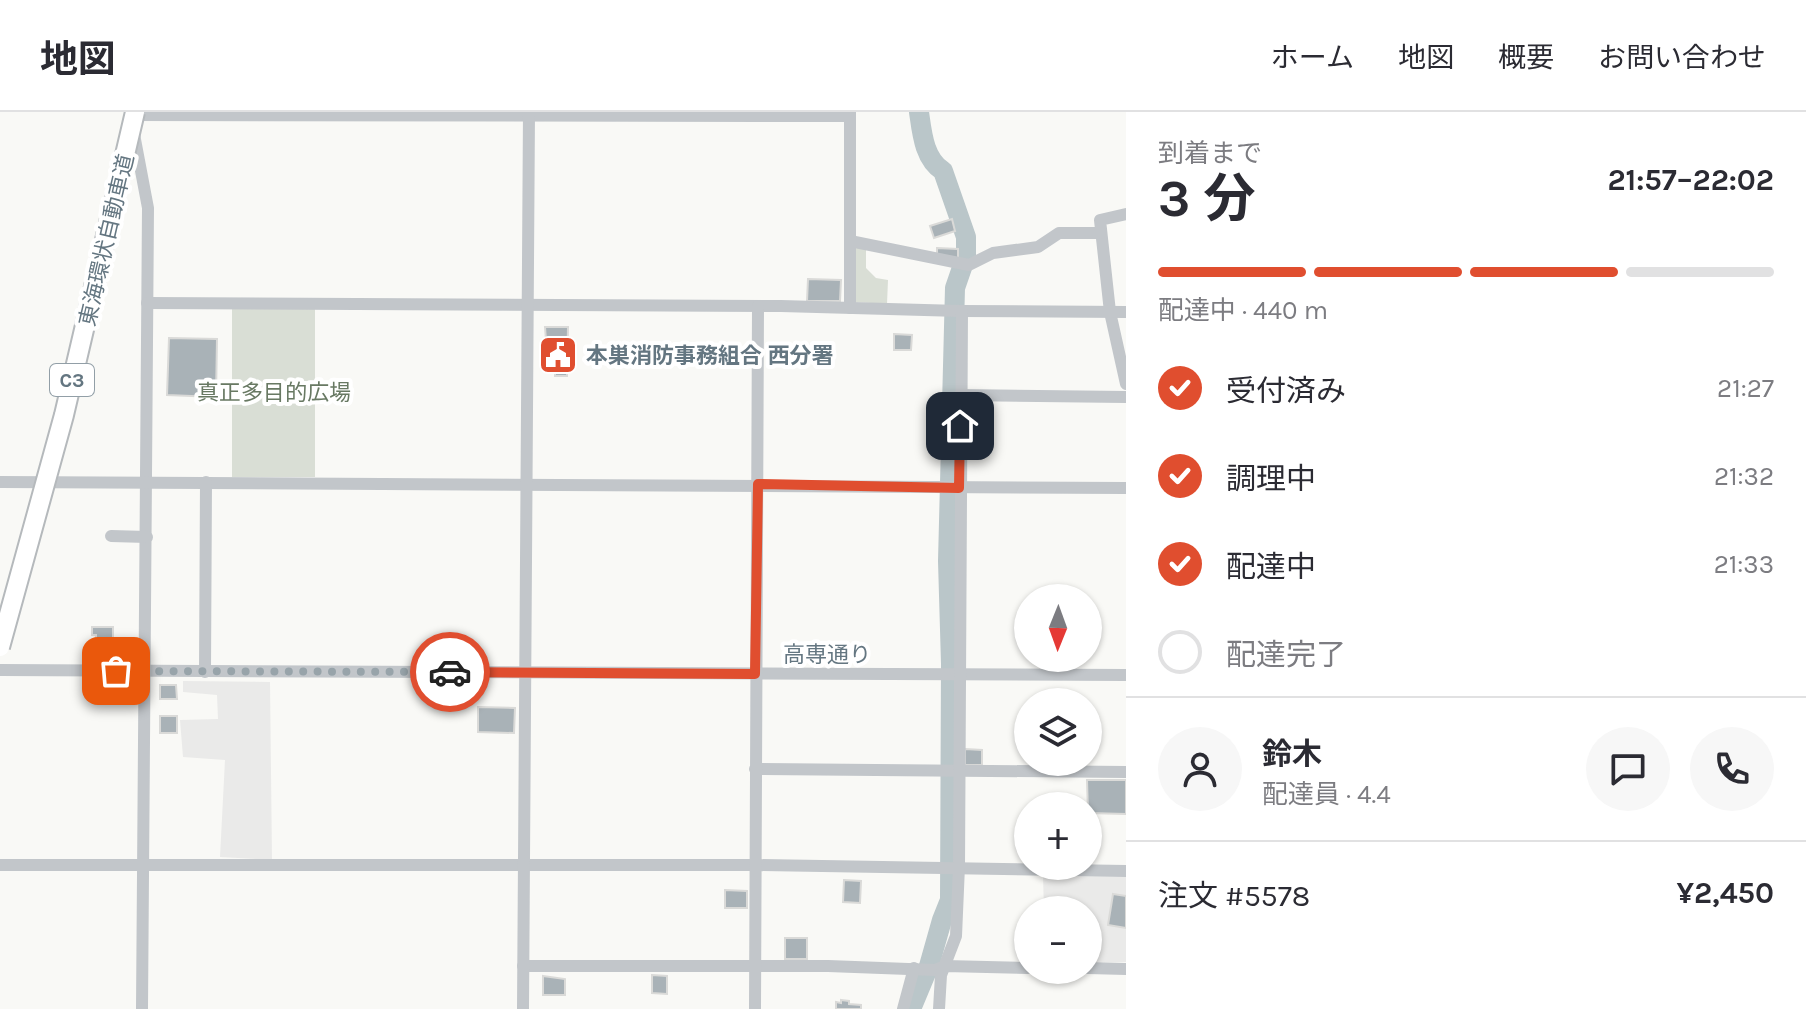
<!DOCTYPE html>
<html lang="ja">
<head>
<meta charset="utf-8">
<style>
	body { margin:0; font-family:Karla,"Noto Sans JP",sans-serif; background:#f7f7f7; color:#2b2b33; height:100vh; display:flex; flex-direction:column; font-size:30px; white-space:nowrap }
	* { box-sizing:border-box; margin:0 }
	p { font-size:26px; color:#7c7c81 }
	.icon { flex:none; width:44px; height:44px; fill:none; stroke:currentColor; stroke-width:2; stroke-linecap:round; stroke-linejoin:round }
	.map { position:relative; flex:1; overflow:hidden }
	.side { display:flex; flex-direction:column; background:#fff; width:680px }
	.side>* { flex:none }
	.needle { width:52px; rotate:181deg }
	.tools { position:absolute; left:1014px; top:472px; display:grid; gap:16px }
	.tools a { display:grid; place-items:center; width:88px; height:88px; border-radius:50%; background:#fff; box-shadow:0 2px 6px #0004; font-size:40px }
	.pin { position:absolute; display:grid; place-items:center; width:68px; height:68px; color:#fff; margin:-34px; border-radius:16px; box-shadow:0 4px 12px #0006 }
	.courier { position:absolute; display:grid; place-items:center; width:80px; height:80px; margin:-40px; border:6px solid #e04e2f; border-radius:50%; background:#fff; color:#222; box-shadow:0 2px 10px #0007 }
	.head em { font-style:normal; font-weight:700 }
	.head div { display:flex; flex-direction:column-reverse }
	.head { display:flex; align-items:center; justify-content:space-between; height:136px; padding:0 32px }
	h1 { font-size:52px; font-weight:700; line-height:60px }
	.bar { display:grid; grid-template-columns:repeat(4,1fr); gap:12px 8px; align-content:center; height:96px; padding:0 32px }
	.bar i { height:10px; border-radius:6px; background:#e1e1e2 }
	.bar .current { background:#e04e2f }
	.bar p { grid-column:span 4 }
	.line { display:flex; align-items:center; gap:20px; padding:0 32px; border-top:2px solid #e1e1e2 }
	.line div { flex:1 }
	.round { display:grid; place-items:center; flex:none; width:84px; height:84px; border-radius:42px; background:#f7f7f7 }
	ol { padding:0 32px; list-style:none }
	li { display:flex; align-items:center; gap:24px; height:88px }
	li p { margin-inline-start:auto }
	li .icon { padding:8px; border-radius:50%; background:#e04e2f; color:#fff; stroke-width:4 }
	li:last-child { color:#7c7c81 }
	li i { width:44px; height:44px; border:4px solid #e1e1e2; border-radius:50% }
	header { display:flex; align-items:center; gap:48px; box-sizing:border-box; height:112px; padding:0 40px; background:#fff; border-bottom:2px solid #e1e1e2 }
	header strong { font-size:38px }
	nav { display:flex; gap:44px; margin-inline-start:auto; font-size:28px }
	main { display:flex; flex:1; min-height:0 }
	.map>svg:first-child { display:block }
	.built { fill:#eaeae9 }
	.green { fill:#d9ded5 }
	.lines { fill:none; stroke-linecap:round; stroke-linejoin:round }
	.river { stroke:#bac6c9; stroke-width:20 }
	.building { fill:#a9b2b7; stroke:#dadad8; stroke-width:2 }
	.minor { stroke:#c2c6ca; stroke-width:12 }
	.highway-bridge-casing { stroke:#b5b9bc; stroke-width:22; stroke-linecap:butt }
	.highway-bridge { stroke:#fff; stroke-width:18 }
	.done { stroke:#98a4aa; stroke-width:8; stroke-dasharray:0 14.4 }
	.route { stroke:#e04e2f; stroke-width:10 }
	.labels { text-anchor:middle; stroke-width:8; stroke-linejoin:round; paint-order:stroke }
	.shield { fill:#fff; stroke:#929fa7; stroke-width:2 }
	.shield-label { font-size:20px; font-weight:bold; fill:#647681 }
	.street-label { font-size:22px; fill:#647681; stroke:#fff }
	.poi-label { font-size:22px; font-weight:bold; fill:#647681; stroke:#fff; text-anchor:start }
	.park-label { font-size:22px; fill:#687963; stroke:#fff }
</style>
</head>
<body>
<header>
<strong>地図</strong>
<nav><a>ホーム</a><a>地図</a><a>概要</a><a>お問い合わせ</a></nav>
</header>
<main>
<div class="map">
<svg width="1126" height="897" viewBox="0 0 1126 897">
	<rect width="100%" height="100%" fill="#f9f9f6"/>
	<!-- built -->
	<g class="built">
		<polygon points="183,569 270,570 272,748 220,745 225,648 183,645 180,608 218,607 217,583 183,580"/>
		<polygon points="1043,764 1126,765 1126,850 1093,850 1099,813 1088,810 1088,798 1044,798"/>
	</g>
	<!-- green -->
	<g class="green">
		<polygon points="860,133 866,135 866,156 876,166 888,168 887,192 856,190 854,138"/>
		<rect x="232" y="194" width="83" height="171"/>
	</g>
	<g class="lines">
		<!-- river -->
		<path class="river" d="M 911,897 L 929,854 L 942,808 L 950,788 L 951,552 L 948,449 L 955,176 L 966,144 L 966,125 L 943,59 C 924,47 922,21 919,0"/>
	</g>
	<!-- building -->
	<g class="building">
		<polygon points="952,107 955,119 934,126 930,114"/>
		<polygon points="937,136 958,137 958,147 937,146"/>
		<polygon points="808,167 841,168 840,189 807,189"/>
		<polygon points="545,215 568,215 567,264 555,264 555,255 548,255"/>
		<polygon points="894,222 912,223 911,238 894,238"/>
		<polygon points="169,226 217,227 216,285 167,283"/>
		<polygon points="781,234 807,234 806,251 781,250"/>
		<polygon points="92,515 113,515 113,539 104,538 104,533 96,533 96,523 92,523"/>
		<polygon points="160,573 176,573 177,587 160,587"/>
		<polygon points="478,595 515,596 514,621 478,620"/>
		<rect x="160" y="604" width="17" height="17"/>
		<polygon points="965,637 982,638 982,653 965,653"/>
		<polygon points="1087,668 1126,668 1126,702 1088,701"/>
		<polygon points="844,768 861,769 860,791 843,790"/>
		<polygon points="725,778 747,779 747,796 725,796"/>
		<polygon points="1113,782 1126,784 1126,816 1108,813"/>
		<rect x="785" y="826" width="22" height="21"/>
		<polygon points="652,863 667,864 667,882 652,881"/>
		<polygon points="543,864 565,867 565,883 543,883"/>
		<polygon points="841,888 849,889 849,892 861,893 861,897 836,897 836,890 841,891"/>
	</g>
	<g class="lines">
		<!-- minor -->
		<g class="minor">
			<polyline points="130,3 850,4"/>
			<polyline points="134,22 148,96 142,897"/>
			<polyline points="1126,102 1100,108 1110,200 1126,272"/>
			<polyline points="850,129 969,153 993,141 1038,135 1059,121 1100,121"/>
			<polyline points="147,191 781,194 960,199 1126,200"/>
			<polyline points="850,196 850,0"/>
			<polyline points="960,283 1126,285"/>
			<polyline points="0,370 1126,376"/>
			<polyline points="111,424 147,425"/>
			<polyline points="0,558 1126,563"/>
			<polyline points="205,560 206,370"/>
			<polyline points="755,657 1126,660"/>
			<polyline points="0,753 755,753 1126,759"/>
			<polyline points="523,854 828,854 935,858 945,854 1028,856"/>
			<polyline points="1088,856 1126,857"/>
			<polyline points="523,897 529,0"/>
			<polyline points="755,897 758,194"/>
			<polyline points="903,897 914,856"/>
			<polyline points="939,897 941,863 956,824 959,754 962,199"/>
		</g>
		<!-- highway-bridge casing -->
		<g class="highway-bridge-casing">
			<polyline id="highway-bridge" points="0,535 64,303 135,0"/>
		</g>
		<!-- highway-bridge -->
		<use href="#highway-bridge" class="highway-bridge"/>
	</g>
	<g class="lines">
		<!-- done -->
		<polyline class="done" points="116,559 450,560"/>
		<!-- route -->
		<polyline class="route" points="450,560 755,562 758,372 959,376 960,314"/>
	</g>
	<!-- icons -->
	<defs>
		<g id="civic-square" transform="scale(2)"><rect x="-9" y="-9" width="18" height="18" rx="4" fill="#e04e2f" stroke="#fff"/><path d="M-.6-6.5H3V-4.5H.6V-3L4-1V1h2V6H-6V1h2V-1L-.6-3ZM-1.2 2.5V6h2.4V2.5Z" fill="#fff"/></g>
	</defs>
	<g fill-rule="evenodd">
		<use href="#civic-square" x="558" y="243"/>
	</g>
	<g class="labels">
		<!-- shield labels -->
		<rect class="shield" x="50" y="252" width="44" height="32" rx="6"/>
		<g class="shield-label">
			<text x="72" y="275">C3</text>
		</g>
		<!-- street labels -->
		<g class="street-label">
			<text transform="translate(106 128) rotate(-77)" y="8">東海環状自動車道</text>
			<text x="827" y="550">高専通り</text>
		</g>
		<!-- poi labels -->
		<g class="poi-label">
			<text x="586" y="251">本巣消防事務組合 西分署</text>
		</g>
		<!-- park labels -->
		<g class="park-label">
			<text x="274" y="288">真正多目的広場</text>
		</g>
	</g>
</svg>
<div class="tools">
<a><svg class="needle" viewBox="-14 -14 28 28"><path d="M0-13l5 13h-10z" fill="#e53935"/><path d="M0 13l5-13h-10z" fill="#7c7c81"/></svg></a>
<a><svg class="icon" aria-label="layers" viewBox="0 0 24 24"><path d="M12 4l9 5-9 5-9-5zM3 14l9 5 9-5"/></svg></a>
<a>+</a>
<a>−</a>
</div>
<div class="pin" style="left:116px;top:559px;background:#ea580c"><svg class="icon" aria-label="bag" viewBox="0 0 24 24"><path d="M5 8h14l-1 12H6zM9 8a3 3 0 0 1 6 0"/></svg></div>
<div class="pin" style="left:960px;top:314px;background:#1f2937"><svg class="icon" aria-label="home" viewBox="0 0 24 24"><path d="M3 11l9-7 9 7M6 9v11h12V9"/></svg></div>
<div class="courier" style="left:450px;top:560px"><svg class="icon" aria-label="car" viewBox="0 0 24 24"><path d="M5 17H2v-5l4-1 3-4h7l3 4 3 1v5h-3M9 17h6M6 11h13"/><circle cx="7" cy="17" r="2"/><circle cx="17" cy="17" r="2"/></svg></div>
</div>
<section class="side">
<div class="head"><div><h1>3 分</h1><p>到着まで</p></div><em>21:57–22:02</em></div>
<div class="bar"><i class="current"></i><i class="current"></i><i class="current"></i><i></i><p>配達中 · 440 m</p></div>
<ol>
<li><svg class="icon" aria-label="check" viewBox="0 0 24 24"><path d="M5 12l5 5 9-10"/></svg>受付済み<p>21:27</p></li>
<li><svg class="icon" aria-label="check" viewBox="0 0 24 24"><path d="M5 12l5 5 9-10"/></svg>調理中<p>21:32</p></li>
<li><svg class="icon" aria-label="check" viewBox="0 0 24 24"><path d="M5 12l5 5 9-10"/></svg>配達中<p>21:33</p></li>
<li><i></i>配達完了</li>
</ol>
<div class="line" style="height:144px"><a class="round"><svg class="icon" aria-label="person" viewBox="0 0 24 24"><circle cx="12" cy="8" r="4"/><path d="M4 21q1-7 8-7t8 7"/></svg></a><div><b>鈴木</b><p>配達員 · 4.4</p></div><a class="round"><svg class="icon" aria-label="chat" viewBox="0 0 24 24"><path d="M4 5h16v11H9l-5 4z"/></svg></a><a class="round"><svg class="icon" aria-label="phone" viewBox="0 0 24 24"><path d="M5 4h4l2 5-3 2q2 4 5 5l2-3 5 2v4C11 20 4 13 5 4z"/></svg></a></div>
<div class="line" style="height:104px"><div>注文 #5578</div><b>¥2,450</b></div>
</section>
</main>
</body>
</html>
